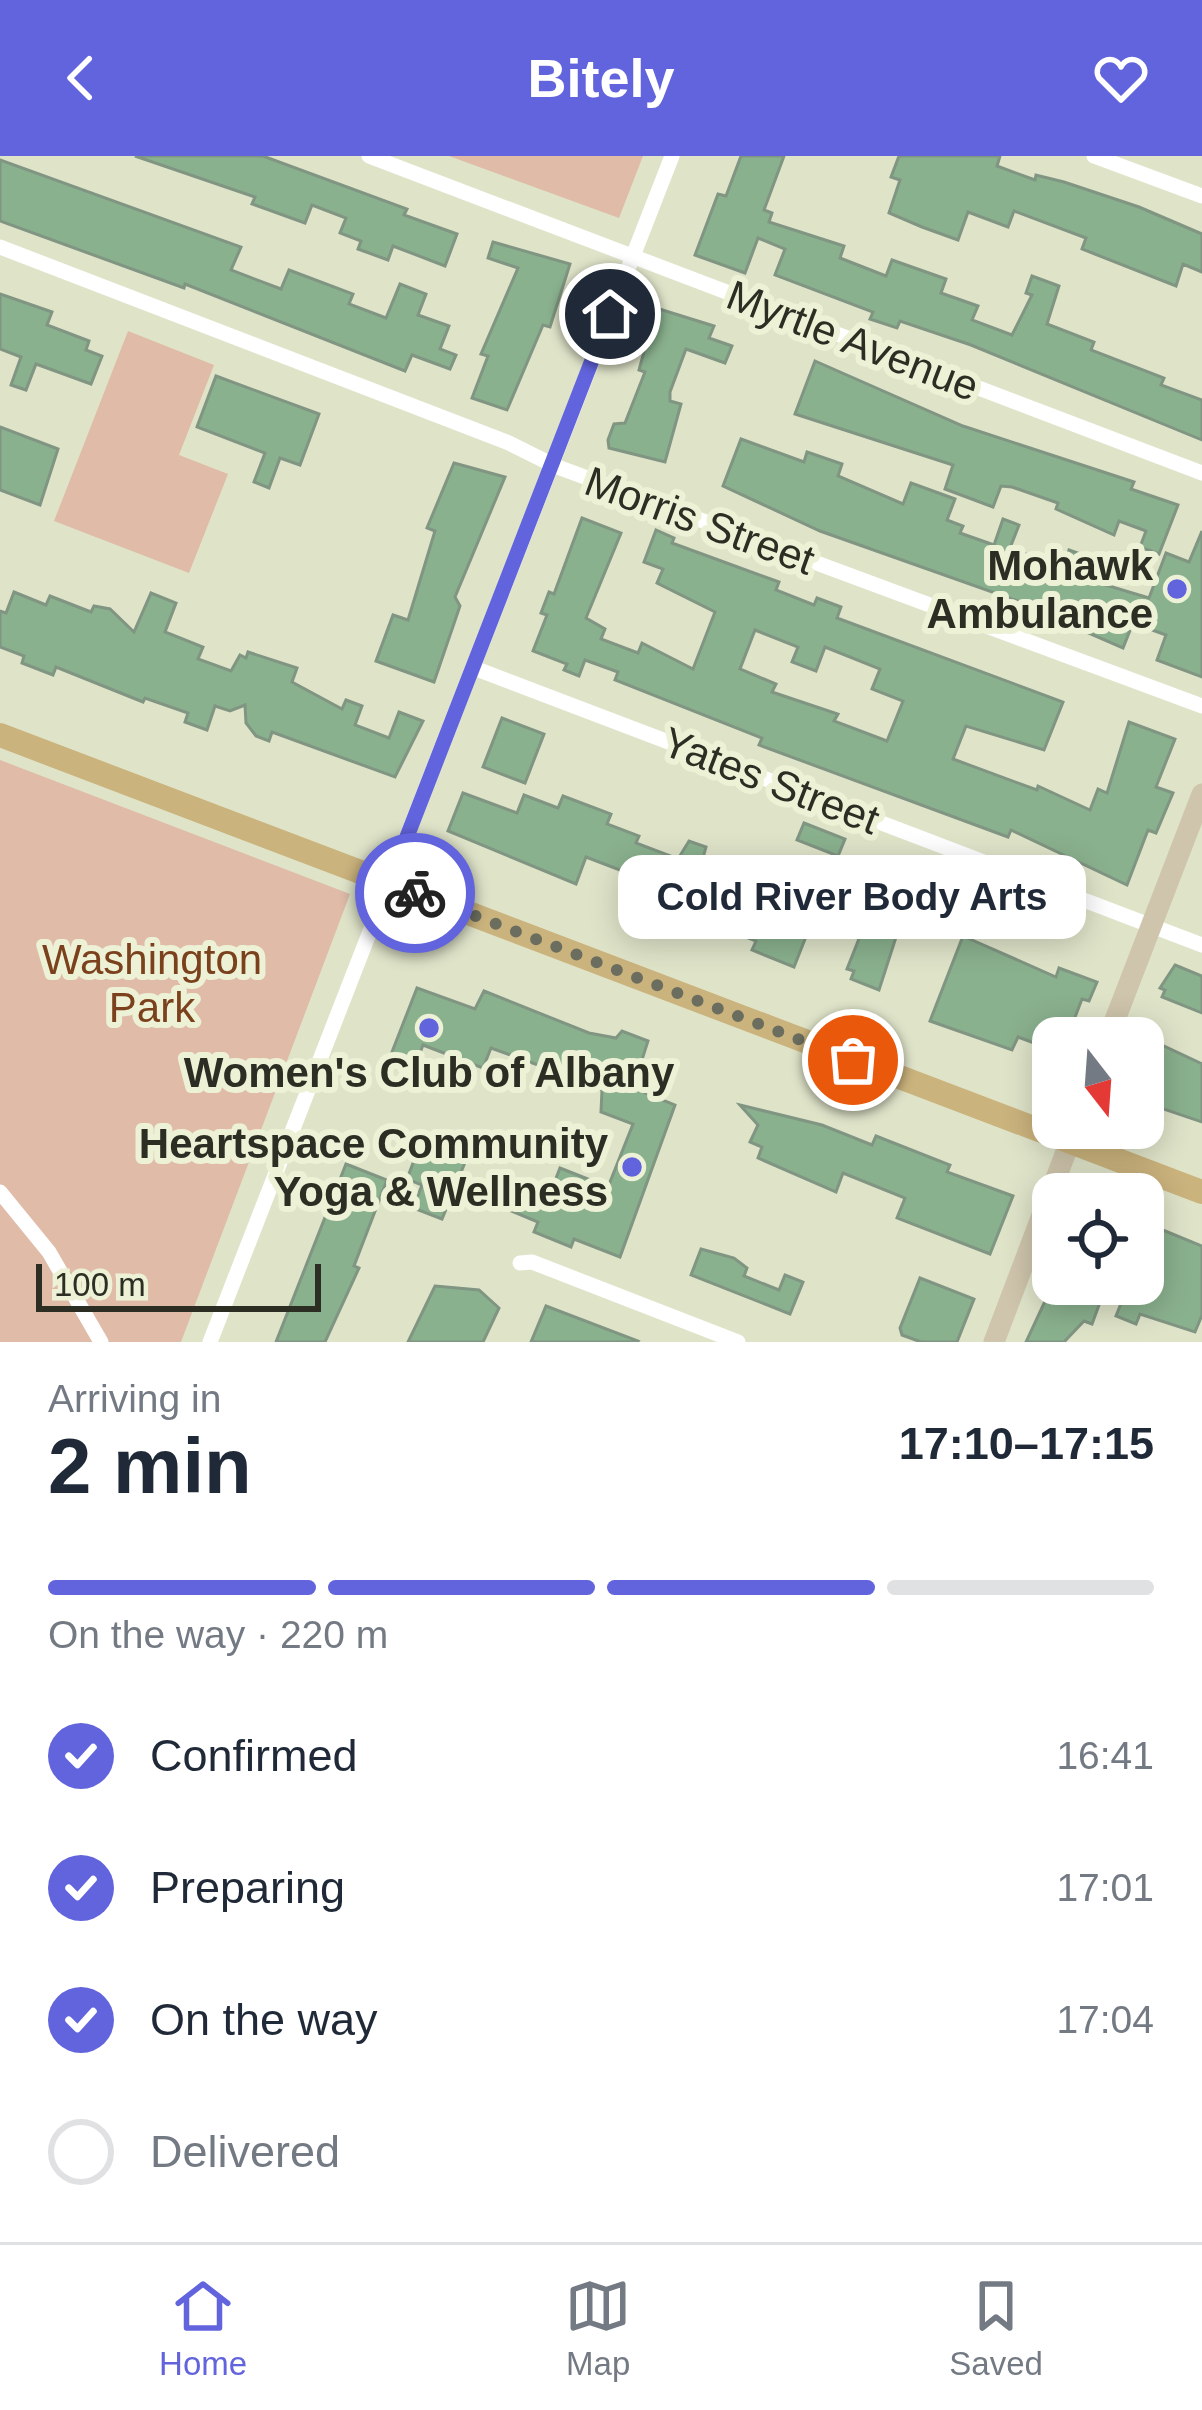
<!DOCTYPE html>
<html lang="en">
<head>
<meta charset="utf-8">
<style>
	body { margin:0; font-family:Arial,sans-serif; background:#f2f2f3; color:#1f2937; height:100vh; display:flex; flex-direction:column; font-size:45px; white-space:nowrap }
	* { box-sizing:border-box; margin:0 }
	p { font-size:39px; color:#747a83 }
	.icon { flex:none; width:66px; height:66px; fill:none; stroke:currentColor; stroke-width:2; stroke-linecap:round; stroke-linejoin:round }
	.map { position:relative; height:1186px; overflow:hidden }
	.drawer { display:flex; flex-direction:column; background:#fff; flex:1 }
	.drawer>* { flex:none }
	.needle { width:78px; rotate:163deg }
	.controls { position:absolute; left:1032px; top:861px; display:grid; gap:24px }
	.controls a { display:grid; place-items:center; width:132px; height:132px; border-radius:24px; background:#fff; box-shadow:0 6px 30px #0003; font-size:60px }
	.scale { position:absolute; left:36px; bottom:30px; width:285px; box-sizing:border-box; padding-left:12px; border:6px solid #2c2e24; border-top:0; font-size:33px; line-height:42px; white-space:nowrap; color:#2c2e24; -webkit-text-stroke:9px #edf1d6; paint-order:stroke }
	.pin { position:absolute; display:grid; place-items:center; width:102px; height:102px; color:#fff; margin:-51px; border:6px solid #fff; border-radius:50%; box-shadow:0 3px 12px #0007 }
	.courier { position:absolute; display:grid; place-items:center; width:120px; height:120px; margin:-60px; border:9px solid #6264dd; border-radius:50%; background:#fff; color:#222; box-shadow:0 3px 15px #0007 }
	.bubble { position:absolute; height:84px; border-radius:24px; background:#fff; box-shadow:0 6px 30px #0003; font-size:39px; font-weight:700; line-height:84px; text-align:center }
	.overview em { font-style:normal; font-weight:700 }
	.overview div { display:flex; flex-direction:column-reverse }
	.overview { display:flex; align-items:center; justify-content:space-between; height:204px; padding:0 48px }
	h1 { font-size:78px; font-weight:700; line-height:90px }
	.bar { display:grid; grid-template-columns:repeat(4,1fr); gap:18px 12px; align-content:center; height:144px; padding:0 48px }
	.bar i { height:15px; border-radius:9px; background:#e0e1e3 }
	.bar .active { background:#6264dd }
	.bar p { grid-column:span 4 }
	ol { padding:0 48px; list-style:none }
	li { display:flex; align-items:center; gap:36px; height:132px }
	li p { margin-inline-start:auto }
	li .icon { padding:12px; border-radius:50%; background:#6264dd; color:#fff; stroke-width:4 }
	li:last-child { color:#747a83 }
	li i { width:66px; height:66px; border:6px solid #e0e1e3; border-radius:50% }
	header { display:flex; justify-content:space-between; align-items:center; height:156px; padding:0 48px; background:#6264dd; color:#fff; font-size:54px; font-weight:700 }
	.dock { display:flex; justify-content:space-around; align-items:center; height:168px; border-top:3px solid #e0e1e3; background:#fff; font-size:33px; color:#747a83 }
	.dock a { display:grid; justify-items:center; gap:6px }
	.dock .active { color:#6264dd }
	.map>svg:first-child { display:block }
	.green { fill:#dfbba8 }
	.building { fill:#8ab18e; stroke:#809582; stroke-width:3; fill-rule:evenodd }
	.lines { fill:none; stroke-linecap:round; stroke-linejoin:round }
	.street { stroke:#fff; stroke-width:15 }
	.secondary { stroke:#cfc5ac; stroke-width:21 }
	.primary { stroke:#cbb37d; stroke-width:24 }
	.done { stroke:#6b6e5e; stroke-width:12; stroke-dasharray:0 21.6 }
	.route { stroke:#6264dd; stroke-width:15 }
	.poi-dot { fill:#6264dd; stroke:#edf1d6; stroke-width:4.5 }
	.labels { text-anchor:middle; stroke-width:12; stroke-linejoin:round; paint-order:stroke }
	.street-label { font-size:42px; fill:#2c2e24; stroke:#edf1d6 }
	.poi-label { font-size:42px; font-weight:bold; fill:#2c2e24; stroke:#edf1d6; text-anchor:end }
	.park-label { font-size:42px; fill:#7b411c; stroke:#edf1d6 }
</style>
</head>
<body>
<header><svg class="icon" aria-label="back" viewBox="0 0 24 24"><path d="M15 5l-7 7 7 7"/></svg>Bitely<svg class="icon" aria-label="heart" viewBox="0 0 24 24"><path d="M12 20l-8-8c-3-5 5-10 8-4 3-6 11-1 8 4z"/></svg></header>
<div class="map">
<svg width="1202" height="1186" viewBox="0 0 1202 1186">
	<rect width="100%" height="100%" fill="#dfe4c9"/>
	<!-- green -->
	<g class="green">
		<polygon points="449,0 643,0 619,62"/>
		<polygon points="128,175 214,209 179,299 228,318 189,417 54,365"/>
		<polygon points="0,604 350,738 181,1186 0,1186"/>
	</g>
	<!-- building -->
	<g class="building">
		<polygon points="135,0 263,0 407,53 404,59 457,78 445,110 393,90 388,104 358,93 361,85 340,77 346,62 312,49 305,67 252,48 255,41"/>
		<polygon points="741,0 784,0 764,54 772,57 769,66 844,90 840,102 886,120 892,104 946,123 941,137 978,150 972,164 1012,179 1032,139 1026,137 1032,120 1059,130 1047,168 1094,186 1091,194 1164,222 1161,229 1202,244 1202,284 971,189 900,165 897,172 870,163 873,156 775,119 785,93 758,82 745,117 695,99 718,38 726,40"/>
		<polygon points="899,0 1000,0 997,10 1035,24 1036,19 1064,26 1139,51 1202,78 1202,116 1183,108 1176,130 1082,93 1086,82 1014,55 1008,71 968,56 958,84 922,71 889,57 900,24 891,21"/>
		<polygon points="0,4 241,91 231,114 281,133 289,114 353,138 349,148 386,162 400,128 426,138 418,159 449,170 440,193 456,199 450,213 412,199 405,215 185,128 184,132 0,65"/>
		<polygon points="493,86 570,108 550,171 543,169 507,254 472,242 488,200 481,198 518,112 488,102"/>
		<polygon points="0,138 52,156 47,169 89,185 86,194 102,200 91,228 36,208 26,234 11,229 21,201 0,193"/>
		<polygon points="656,152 714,170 709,182 732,190 725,207 686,193 670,236 670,245 681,248 665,306 609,292 608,284 614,268 625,267 645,216 639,214"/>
		<polygon points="815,205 963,270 1134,326 1131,333 1178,349 1159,398 1140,391 1146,375 1119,365 1114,379 1056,353 1058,347 1012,331 1001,330 993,351 945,333 953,309 795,258"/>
		<polygon points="216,220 319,258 300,309 280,302 269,332 254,326 265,297 197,271"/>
		<polygon points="0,271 58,293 40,349 0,334"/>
		<polygon points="741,283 804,306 807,296 842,308 838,320 903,348 911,327 955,343 947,364 963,370 960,377 994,389 1003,363 1019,369 1010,392 1063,412 1069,394 1086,400 1081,415 1091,419 1089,424 1149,442 1166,397 1189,406 1202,375 1202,521 1157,504 1166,479 1133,467 1123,492 1056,463 1057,459 820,375 723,330"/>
		<polygon points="454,307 505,321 455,441 460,450 434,526 376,505 393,459 408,464 435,375 427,372"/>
		<path d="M 582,362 L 621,377 L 586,462 L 605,473 L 601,483 L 638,497 L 642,487 L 693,513 L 715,456 L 657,427 L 663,413 L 644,406 L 656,374 L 674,382 L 672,387 L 779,426 L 776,434 L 814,449 L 817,442 L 841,451 L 837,462 L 1063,546 L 1044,594 L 966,570 L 953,603 L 1037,634 L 1038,630 L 1090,654 L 1098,633 L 1107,637 L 1129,566 L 1175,583 L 1156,631 L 1173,637 L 1156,677 L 1148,674 L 1127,729 L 1011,674 L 1008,681 L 759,589 L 762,582 L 615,524 L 618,516 L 585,504 L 579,520 L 564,514 L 567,508 L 533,495 L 547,459 L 541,457 L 549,436 L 554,438 ZM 755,474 L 798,491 L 792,506 L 816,515 L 825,491 L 880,513 L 872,533 L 903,545 L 887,585 L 834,565 L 838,558 L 772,536 L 776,528 L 740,513 Z"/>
		<polygon points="14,436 46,449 50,440 91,456 94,450 110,453 134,476 151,437 176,447 165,476 203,491 198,503 231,515 240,499 246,502 248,496 297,512 292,526 342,553 346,544 362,550 355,569 389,582 399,556 423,565 395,621 272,576 269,585 256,580 246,567 245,549 230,555 215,550 207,574 185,566 188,557 145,542 143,546 56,511 53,519 22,507 24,500 0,491 0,455 6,457"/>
		<polygon points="502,562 544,578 525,627 483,611"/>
		<polygon points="463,637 517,657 524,639 558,652 563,640 611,658 607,668 639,680 636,687 678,703 689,685 706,691 698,720 727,731 731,723 804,753 798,769 809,773 794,811 752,794 756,785 726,773 700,776 655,762 667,732 586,701 576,728 448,675"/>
		<polygon points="804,667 845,683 838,700 797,684"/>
		<polygon points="868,760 899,772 879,834 851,823 854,815 847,813"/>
		<polygon points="963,780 1056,821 1059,812 1097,826 1089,845 1082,843 1067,882 1053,882 1053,894 1018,881 1012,894 930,865"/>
		<polygon points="1175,809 1202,820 1202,857 1162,841 1165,834 1160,832"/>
		<polygon points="417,832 475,853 484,835 589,877 616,882 622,875 648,885 633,932 675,949 620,1101 574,1083 571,1091 534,1076 538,1066 502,1051 508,1036 545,1050 560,1012 608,1031 633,968 601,956 602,934 591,930 593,923 551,907 549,913 491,892 483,912 423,889 415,910 390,901"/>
		<polygon points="1164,890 1202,908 1202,966 1143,946 1150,908 1145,902"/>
		<polygon points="740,949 822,969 872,989 876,980 950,1009 947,1016 1013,1040 990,1098 897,1062 905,1042 843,1017 836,1036 758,1002 762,991 750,986 758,969"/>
		<polygon points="440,983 470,994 442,1063 413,1052 422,1029 407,1023 421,986 436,992"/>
		<polygon points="346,1008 387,1024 354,1110 359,1112 325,1186 276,1186"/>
		<polygon points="1153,1070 1202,1090 1202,1159 1195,1176 1140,1158 1136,1168 1116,1160 1129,1128 1143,1128 1143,1094"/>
		<polygon points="701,1093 734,1102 747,1112 744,1120 779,1134 785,1119 803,1126 790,1158 691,1119"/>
		<polygon points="920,1122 974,1143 957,1186 921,1186 902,1179 900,1172"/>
		<polygon points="1053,1128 1089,1128 1086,1135 1102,1141 1092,1168 1084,1165 1064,1186 1026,1186"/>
		<polygon points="435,1130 479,1134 499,1152 483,1186 408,1186"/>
		<polygon points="546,1150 638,1185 637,1186 531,1186"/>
	</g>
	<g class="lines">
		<!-- street -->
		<g class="street">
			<polyline points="369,0 1202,317"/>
			<polyline points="1094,0 1202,40"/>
			<polyline points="0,91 509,287 555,310 1202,550"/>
			<polyline points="474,512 1202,789"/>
			<polyline points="0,1036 49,1096 101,1186"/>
			<polyline points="520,1107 532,1106 738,1186"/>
			<polyline points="210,1186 672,0"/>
		</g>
		<!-- secondary -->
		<g class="secondary">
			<polyline points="1108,882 1202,638"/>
			<polyline points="994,1186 1075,972"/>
		</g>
		<!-- primary -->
		<polyline class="primary" points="0,579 1202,1036"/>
	</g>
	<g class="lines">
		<!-- done -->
		<polyline class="done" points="415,737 853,904"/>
		<!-- route -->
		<polyline class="route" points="415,737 389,727 610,158"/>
	</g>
	<!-- markers -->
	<g class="poi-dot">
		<circle cx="1177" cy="433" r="12"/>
		<circle cx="429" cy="872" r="12"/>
		<circle cx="632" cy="1011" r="12"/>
	</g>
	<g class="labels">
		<!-- street labels -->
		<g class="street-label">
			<text transform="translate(853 184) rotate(21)" y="15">Myrtle Avenue</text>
			<text transform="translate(700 364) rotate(20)" y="15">Morris Street</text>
			<text transform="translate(771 624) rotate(21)" y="15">Yates Street</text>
		</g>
		<!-- poi labels -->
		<g class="poi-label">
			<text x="1153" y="424">Mohawk<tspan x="1153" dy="48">Ambulance</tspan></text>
			<text x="429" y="931" text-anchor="middle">Women's Club of Albany</text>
			<text x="608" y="1002">Heartspace Community<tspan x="608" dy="48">Yoga &amp; Wellness</tspan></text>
		</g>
		<!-- park labels -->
		<g class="park-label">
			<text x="152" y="818">Washington<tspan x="152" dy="48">Park</tspan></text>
		</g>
	</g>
</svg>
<div class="controls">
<a><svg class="needle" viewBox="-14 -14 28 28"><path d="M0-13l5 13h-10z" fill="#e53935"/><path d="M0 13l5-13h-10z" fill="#747a83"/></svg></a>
<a><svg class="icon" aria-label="locate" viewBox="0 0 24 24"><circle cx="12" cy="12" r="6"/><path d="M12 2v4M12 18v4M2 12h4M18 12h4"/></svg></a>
</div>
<div class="scale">100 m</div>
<div class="pin" style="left:853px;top:904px;background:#ea580c"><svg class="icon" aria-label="bag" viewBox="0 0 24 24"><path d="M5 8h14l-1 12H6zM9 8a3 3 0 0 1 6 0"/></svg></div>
<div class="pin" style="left:610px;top:158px;background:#1f2937"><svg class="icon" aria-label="home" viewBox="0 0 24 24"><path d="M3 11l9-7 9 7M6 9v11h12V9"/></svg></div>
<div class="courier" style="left:415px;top:737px"><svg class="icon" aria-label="bike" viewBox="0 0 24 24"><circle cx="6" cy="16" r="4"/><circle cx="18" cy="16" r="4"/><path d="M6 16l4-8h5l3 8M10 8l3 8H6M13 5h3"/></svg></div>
<div class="bubble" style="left:618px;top:699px;width:468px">Cold River Body Arts</div>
</div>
<section class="drawer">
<div class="overview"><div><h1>2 min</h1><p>Arriving in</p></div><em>17:10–17:15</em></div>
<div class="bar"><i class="active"></i><i class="active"></i><i class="active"></i><i></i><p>On the way · 220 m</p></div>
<ol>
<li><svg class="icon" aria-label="check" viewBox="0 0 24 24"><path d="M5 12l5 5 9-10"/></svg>Confirmed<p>16:41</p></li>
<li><svg class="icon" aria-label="check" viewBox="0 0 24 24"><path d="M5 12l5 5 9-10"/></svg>Preparing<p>17:01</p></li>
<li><svg class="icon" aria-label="check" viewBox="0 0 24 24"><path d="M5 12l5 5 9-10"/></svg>On the way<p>17:04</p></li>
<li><i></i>Delivered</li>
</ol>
</section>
<nav class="dock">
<a class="active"><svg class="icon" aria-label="home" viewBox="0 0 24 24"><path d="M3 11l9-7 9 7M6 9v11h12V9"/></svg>Home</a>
<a><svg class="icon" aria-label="map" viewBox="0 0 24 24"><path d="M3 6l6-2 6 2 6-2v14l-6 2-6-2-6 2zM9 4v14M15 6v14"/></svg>Map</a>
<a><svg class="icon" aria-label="saved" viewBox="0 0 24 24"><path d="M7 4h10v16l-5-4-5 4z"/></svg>Saved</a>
</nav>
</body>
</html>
